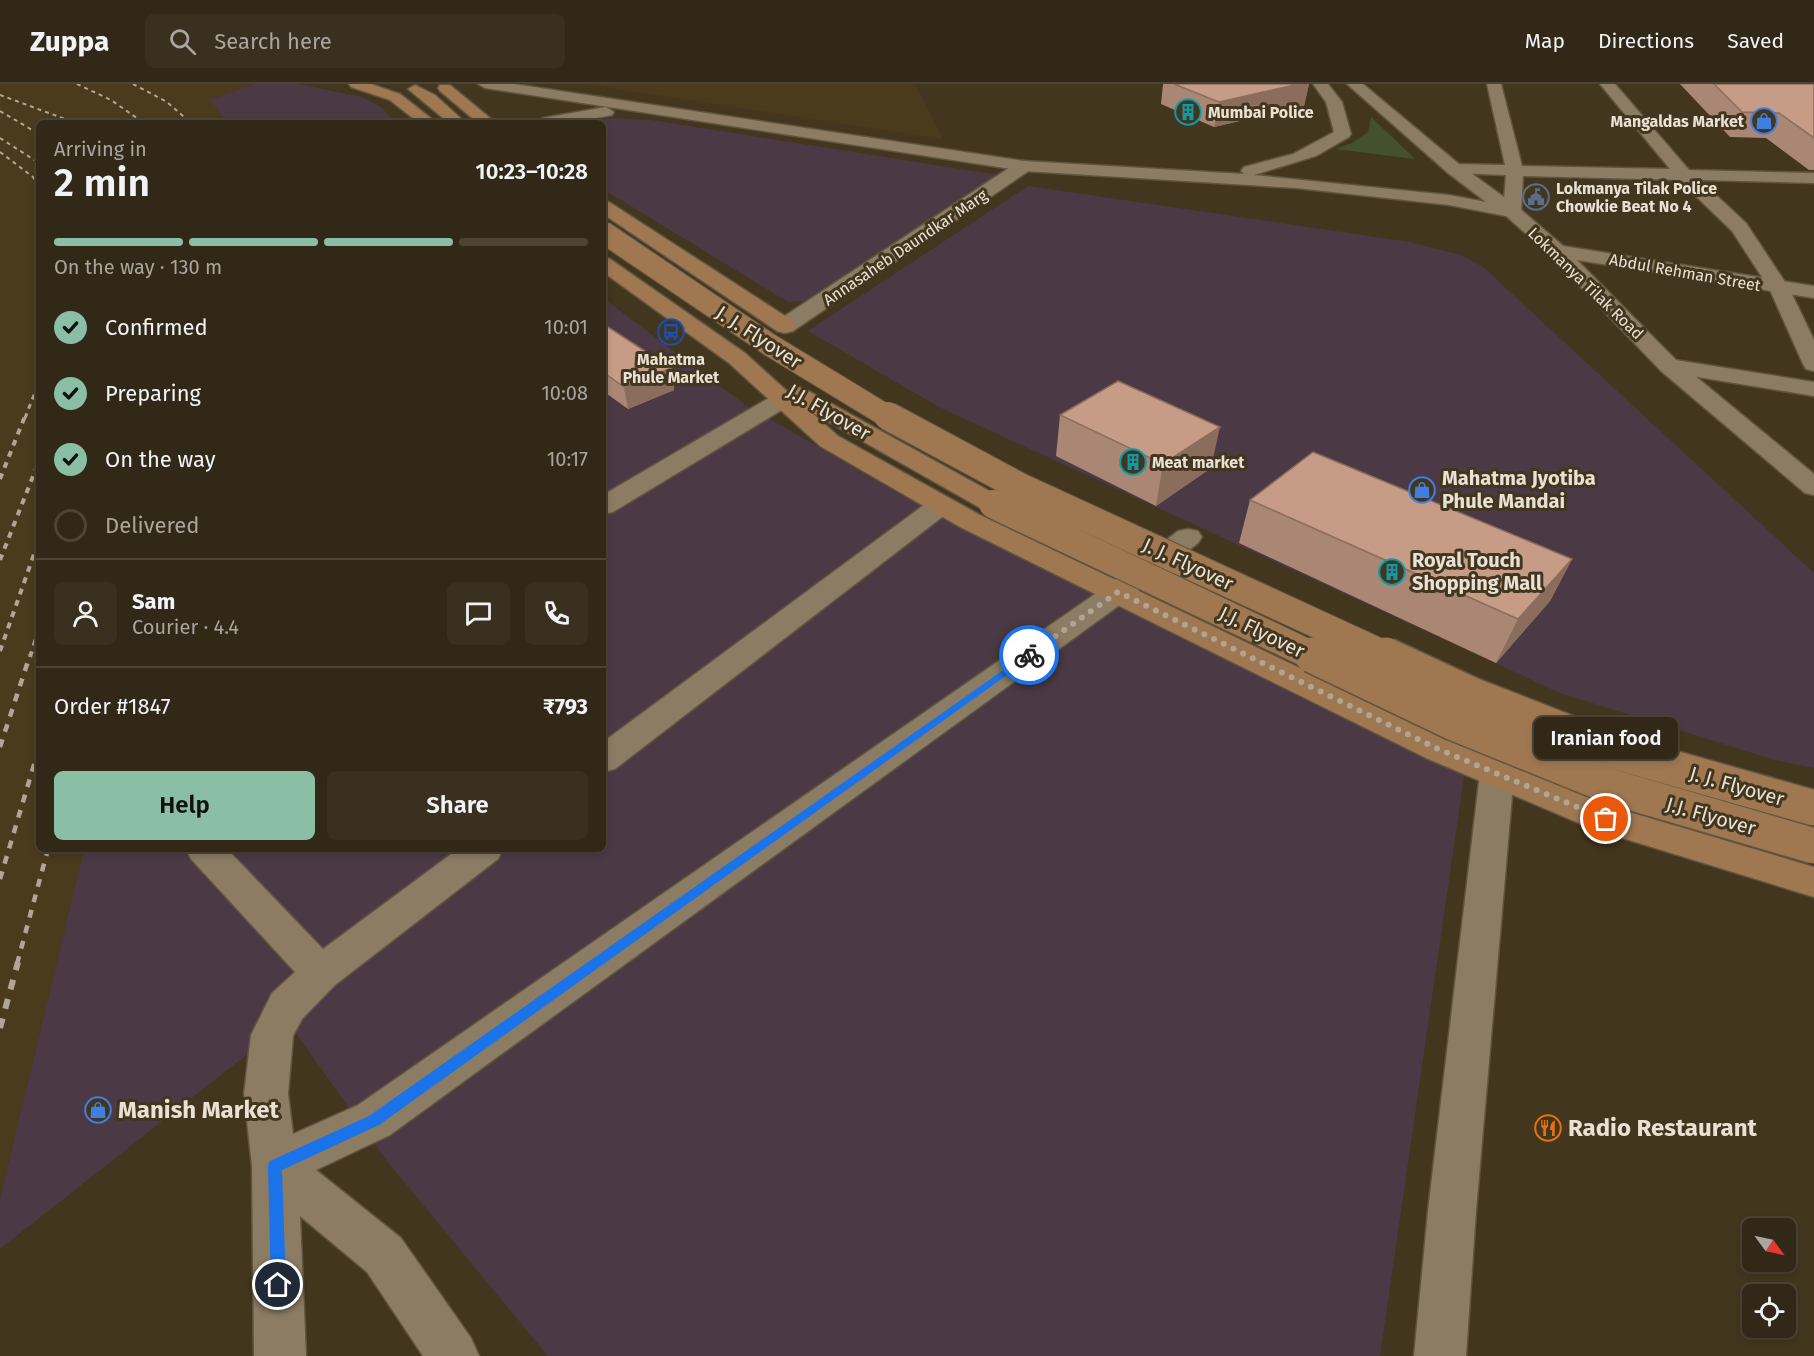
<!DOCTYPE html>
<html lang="en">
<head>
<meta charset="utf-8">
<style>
	body { margin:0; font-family:"Fira Sans",sans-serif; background:#3a3020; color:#f1f3f6; height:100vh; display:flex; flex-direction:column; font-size:22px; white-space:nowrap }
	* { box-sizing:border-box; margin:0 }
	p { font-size:20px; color:#a8a6a1 }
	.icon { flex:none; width:33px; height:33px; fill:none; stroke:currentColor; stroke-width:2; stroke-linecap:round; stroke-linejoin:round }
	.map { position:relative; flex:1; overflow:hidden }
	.panel { position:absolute; left:36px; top:36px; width:570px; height:732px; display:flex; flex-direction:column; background:#322817; border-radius:9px; box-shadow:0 3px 9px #0003,0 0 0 2px #4d4436 }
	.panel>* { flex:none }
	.needle { width:39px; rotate:123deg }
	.controls { position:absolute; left:1742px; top:1134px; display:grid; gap:12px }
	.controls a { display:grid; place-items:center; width:54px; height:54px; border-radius:9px; background:#322817; box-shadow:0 3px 9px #0003,0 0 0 2px #4d4436; font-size:30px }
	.pin { position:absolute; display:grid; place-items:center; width:51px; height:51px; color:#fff; margin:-26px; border:3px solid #fff; border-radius:50%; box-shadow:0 2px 6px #0007 }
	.courier { position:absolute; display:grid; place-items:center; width:60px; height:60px; margin:-30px; border:4px solid #1a73e8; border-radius:50%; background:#fff; color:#222; box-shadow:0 2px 8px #0007 }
	.bubble { position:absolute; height:42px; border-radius:9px; background:#322817; box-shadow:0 3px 9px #0003,0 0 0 2px #4d4436; font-size:20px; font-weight:600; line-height:42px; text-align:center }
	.headline em { font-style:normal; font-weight:600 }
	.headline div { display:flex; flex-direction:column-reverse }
	.headline { display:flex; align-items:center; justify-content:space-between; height:102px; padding:0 18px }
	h1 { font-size:39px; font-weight:600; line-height:45px }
	.bar { display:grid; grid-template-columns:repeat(4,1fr); gap:9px 6px; align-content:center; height:72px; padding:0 18px }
	.bar i { height:8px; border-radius:4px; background:#4d4436 }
	.bar .active { background:#8abfa5 }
	.bar p { grid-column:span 4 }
	.line { display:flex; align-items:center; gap:15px; padding:0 18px; border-top:2px solid #4d4436 }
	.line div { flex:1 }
	.round { display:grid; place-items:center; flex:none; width:63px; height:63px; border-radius:9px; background:#3a3020 }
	ol { padding:0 18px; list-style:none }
	li { display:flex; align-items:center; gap:18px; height:66px }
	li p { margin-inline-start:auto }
	li .icon { padding:6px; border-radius:50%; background:#8abfa5; color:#111; stroke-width:4 }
	li:last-child { color:#a8a6a1 }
	li i { width:33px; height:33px; border:3px solid #4d4436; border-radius:50% }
	.button { display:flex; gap:12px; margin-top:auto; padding:12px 18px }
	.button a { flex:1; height:69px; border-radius:9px; background:#8abfa5; color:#111; font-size:24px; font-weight:600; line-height:69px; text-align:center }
	.button a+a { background:#3a3020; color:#f1f3f6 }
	header { display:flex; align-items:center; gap:36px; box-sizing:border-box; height:84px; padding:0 30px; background:#322817; border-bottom:2px solid #4d4436 }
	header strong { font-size:28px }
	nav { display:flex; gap:33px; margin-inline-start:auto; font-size:21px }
	.search { width:420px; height:54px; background:#3a3020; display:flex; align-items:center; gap:15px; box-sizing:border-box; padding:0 21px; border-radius:9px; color:#a8a6a1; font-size:22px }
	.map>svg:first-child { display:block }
	.commercial { fill:#4b3a45 }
	.built { fill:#4b3b1d }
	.green { fill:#435130 }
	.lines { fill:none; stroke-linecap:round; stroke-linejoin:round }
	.street-casing { stroke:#5f5440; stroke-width:3 }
	.secondary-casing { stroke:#5f5440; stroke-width:3 }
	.primary-casing { stroke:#5f5440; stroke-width:3 }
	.street { fill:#8b7c63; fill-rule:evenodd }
	.secondary { fill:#8b7c63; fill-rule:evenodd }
	.primary { fill:#9f7852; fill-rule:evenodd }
	.rail-far4 { stroke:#afa695; stroke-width:2; stroke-dasharray:4 4; stroke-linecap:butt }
	.rail-far3 { stroke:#afa695; stroke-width:3; stroke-dasharray:5 5; stroke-linecap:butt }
	.rail-far2 { stroke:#afa695; stroke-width:4; stroke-dasharray:6 6; stroke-linecap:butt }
	.rail-far1 { stroke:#afa695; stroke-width:4.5; stroke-dasharray:8 8; stroke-linecap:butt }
	.rail { stroke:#afa695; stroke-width:6; stroke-dasharray:10 10; stroke-linecap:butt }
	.primary-bridge-far2-casing { stroke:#5f5440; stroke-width:24; stroke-linecap:butt }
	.primary-bridge-far1-casing { stroke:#5f5440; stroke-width:30; stroke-linecap:butt }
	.primary-bridge-casing { stroke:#5f5440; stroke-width:38; stroke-linecap:butt }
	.primary-bridge-far2 { stroke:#9f7852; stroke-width:22 }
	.primary-bridge-far1 { stroke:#9f7852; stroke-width:28 }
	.primary-bridge { stroke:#9f7852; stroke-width:35 }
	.wall { fill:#aa8674 }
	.shaded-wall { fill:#8b6d5e }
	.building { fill:#c69c87; stroke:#8b6d5e; stroke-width:1.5 }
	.route { fill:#1a73e8 }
	.done { stroke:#afa595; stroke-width:6; stroke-dasharray:0 10.8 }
	.labels { text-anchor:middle; stroke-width:6; stroke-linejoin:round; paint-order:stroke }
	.far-poi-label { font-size:16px; font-weight:bold; fill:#e9e1d4; stroke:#43361f; text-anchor:start }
	.far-street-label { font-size:16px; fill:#e9e1d4; stroke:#43361f }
	.street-label { font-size:20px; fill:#e9e1d4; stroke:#43361f }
	.poi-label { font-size:20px; font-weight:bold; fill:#e9e1d4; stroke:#43361f; text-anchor:start }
	.near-poi-label { font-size:24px; font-weight:bold; fill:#e9e1d4; stroke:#43361f; text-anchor:start }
</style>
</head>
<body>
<header>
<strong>Zuppa</strong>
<div class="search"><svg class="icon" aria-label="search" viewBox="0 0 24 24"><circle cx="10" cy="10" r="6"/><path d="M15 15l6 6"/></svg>Search here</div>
<nav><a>Map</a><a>Directions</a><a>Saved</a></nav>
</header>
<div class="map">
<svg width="1814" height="1272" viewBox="0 0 1814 1272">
	<rect width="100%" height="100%" fill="#43361f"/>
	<!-- commercial -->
	<g class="commercial">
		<polygon points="254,0 298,0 362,13 382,24 396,39 229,39 209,16"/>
		<polygon points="614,34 651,36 998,91 805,217 788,218 603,105 603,39 569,39"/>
		<polygon points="1028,102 1410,158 1461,171 1483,183 1814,489 1814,684 1775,676 1560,609 939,323 808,247"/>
		<polygon points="603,214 744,320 943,435 1464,692 1380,1272 548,1272 387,1077 288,938 0,1165 0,1114 84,765 603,765"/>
	</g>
	<!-- built -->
	<g class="built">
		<polygon points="0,0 254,0 210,16 229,39 39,39 39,765 84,765 0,1114"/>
		<polygon points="584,0 915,0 943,55"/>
	</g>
	<!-- green -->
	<polygon class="green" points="1371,33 1415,75 1335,65 1352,59 1368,48"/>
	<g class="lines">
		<!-- street casing -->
		<g class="street-casing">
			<g id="street">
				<polygon points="1487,0 1501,0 1522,82 1670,85 1600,0 1615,0 1689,86 1814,89 1814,99 1700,96 1746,139 1789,204 1814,256 1814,287 1806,285 1803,280 1769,204 1732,147 1679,96 1523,92 1521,128 1519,132 1505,132 1503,128 1506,91 1448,89 1445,85 1448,81 1454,80 1505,81"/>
				<polygon points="1024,77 1030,78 1033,82 1030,86 793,247 785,249 777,247 774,242 777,237 1018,78"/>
				<polygon points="1669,275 1814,298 1814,312 1661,287 1658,282 1661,277"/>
				<polygon points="782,309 790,311 794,316 790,321 613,428 603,430 603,411 774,311"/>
				<polygon points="941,413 950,415 954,421 950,427 615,685 603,688 603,658 932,415"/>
				<polygon points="1188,445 1198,447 1202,453 1198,459 1128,515 390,1051 316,1086 401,1154 471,1254 479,1272 423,1272 367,1188 300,1132 306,1272 254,1272 252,1082 244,1010 251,951 272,909 295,888 191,775 186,765 227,765 323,865 458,765 503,765 498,775 335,901 302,935 293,952 288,1010 293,1050 358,1021 1108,501 1178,447"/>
				<polygon points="1497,676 1509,680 1514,689 1476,1127 1466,1272 1414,1272 1428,1127 1480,689 1485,680"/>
			</g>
		</g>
		<!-- secondary casing -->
		<g class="secondary-casing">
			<g id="secondary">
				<polygon points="478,0 514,0 1024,77 1244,90 1241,87 1244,83 1293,70 1334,48 1326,18 1313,0 1328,0 1342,18 1351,50 1349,53 1316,72 1254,91 1449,111 1486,118 1448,89 1347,0 1363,0 1460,81 1519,124 1563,162 1814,202 1814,214 1577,176 1677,277 1814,390 1814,411 1805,409 1661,287 1550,171 1506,132 1449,121 1296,104 1024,87 485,4"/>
				<polygon points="606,23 614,28 612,31 570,39 535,39 543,34"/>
			</g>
		</g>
		<!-- primary casing -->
		<g class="primary-casing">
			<g id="primary">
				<polygon points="349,0 371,0 400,10 437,39 419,39 390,16 351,3"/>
				<polygon points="415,1 435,11 466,39 449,39 408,5"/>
				<polygon points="440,1 450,1 496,39 478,39 440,7 438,4"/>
				<polygon points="603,117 609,118 793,237 796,242 793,247 785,249 777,247 603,130"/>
				<polygon points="603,173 610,175 745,269 787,307 797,303 805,305 1002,414 1006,420 1002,426 993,428 984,426 811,328 838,352 980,431 1450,656 1616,724 1814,783 1814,813 1593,745 1426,674 960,443 820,362 729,279 603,188"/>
			</g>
		</g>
		<!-- street -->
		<use href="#street" class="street"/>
		<!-- secondary -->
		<use href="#secondary" class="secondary"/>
		<!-- primary -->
		<use href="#primary" class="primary"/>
		<!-- rail-far4 -->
		<g class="rail-far4">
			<polyline points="77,0 111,16 144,39"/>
			<polyline points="133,0 167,18 191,39"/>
			<polyline points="0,11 76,39"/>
			<polyline points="0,27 39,50"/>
			<polyline points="0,54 39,79"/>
			<polyline points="0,68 33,93 39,104"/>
		</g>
		<!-- rail-far3 -->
		<polyline class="rail-far3" points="25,334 39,298"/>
		<!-- rail-far2 -->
		<g class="rail-far2">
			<polyline points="0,395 25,332"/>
			<polyline points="0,476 39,377"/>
			<polyline points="0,567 39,456"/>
			<polyline points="30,573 39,545"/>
		</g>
		<!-- rail-far1 -->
		<g class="rail-far1">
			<polyline points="0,663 30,571"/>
			<polyline points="0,795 39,664"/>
			<polyline points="17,880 48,765"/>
		</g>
		<!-- rail -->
		<polyline class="rail" points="0,944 18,878"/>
		<!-- primary-bridge-far2 casing -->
		<g class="primary-bridge-far2-casing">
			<polyline id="primary-bridge-far2" points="603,148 770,261 890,334"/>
		</g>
		<!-- primary-bridge-far1 casing -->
		<g class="primary-bridge-far1-casing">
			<g id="primary-bridge-far1">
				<polyline points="888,332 1020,403 1389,573"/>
				<polyline points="993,420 1315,573"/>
			</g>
		</g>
		<!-- primary-bridge casing -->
		<g class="primary-bridge-casing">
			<g id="primary-bridge">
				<polyline points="1312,571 1454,639 1612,703 1814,762"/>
				<polyline points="1386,571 1472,611 1620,669 1814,724"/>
			</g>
		</g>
		<!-- primary-bridge-far2 -->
		<use href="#primary-bridge-far2" class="primary-bridge-far2"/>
		<!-- primary-bridge-far1 -->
		<use href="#primary-bridge-far1" class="primary-bridge-far1"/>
		<!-- primary-bridge -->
		<use href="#primary-bridge" class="primary-bridge"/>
	</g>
	<!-- wall -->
	<g class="wall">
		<polygon points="1163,0 1309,0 1304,22 1214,43 1161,20"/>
		<polygon points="1680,0 1814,0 1814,86 1809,86 1766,54 1730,53"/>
		<polygon points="603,242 671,284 674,306 628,325 603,307"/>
		<polygon points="1060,331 1211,384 1156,422 1056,372"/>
		<polygon points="1250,416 1572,475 1550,517 1496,579 1239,459"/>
	</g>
	<!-- shaded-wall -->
	<g class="shaded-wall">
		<polygon points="1299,0 1309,0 1304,22 1214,43 1219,18"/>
		<polygon points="671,284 674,306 628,325 624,303"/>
		<polygon points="1220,343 1211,384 1156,422 1163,380"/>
		<polygon points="1572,475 1550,517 1496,579 1518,535"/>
	</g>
	<!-- building -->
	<g class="building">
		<polygon points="1174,0 1299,0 1219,18"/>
		<polygon points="1714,0 1814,0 1814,54 1779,29 1742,28"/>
		<polygon points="605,241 671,284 624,303 603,288 603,242"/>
		<polygon points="1118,297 1220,343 1163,380 1060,331"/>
		<polygon points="1313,368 1572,475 1518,535 1250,416"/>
	</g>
	<!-- route -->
	<polygon class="route" points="1029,568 1032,569 1032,573 379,1041 282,1086 286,1201 283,1206 278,1208 273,1206 271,1201 268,1082 270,1077 369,1032"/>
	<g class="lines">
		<!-- done -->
		<polyline class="done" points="1029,571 1118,508 1438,665 1606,735"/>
	</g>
	<!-- icons -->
	<defs>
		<g id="building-ring" transform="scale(1.35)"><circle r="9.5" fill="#43361f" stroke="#0f9aa8" stroke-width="1.5"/><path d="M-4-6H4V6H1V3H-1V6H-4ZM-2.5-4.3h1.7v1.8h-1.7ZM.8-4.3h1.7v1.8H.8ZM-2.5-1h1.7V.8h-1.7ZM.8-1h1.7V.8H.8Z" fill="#0f9aa8"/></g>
		<g id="shop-ring" transform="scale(1.35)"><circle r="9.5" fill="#43361f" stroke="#3f7fe0" stroke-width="1.5"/><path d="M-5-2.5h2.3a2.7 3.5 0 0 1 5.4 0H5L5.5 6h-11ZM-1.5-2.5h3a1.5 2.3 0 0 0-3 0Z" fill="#3f7fe0"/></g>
		<g id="civic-ring" transform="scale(1.35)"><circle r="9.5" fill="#43361f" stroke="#5c6f8a" stroke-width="1.5"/><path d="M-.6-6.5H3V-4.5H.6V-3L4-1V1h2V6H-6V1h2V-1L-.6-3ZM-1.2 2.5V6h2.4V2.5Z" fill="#5c6f8a"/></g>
		<g id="bus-ring" transform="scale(1.35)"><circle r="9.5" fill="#43361f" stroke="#1a4fb4" stroke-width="1.5"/><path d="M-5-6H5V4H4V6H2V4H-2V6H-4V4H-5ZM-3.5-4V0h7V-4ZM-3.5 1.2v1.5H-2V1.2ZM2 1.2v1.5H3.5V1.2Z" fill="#1a4fb4"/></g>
		<g id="restaurant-ring" transform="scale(1.35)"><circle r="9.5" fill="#43361f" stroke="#e8710a" stroke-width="1.5"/><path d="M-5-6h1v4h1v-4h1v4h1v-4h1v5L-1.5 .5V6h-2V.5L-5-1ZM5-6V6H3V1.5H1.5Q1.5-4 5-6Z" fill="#e8710a"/></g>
	</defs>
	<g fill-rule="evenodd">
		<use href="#building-ring" x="1188" y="28"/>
		<use href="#shop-ring" x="1764" y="37"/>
		<use href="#civic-ring" x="1536" y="113"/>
		<use href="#bus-ring" x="671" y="248"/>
		<use href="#building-ring" x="1133" y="378"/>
		<use href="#shop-ring" x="1422" y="406"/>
		<use href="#building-ring" x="1392" y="488"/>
		<use href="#shop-ring" x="98" y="1026"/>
		<use href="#restaurant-ring" x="1548" y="1044"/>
	</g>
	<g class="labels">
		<!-- far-poi labels -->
		<g class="far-poi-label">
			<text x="1208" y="34">Mumbai Police</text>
			<text x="1744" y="43" text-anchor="end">Mangaldas Market</text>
			<text x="1556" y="110">Lokmanya Tilak Police<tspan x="1556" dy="18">Chowkie Beat No 4</tspan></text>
			<text x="671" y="281" text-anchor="middle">Mahatma<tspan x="671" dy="18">Phule Market</tspan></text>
			<text x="1152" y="384">Meat market</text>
		</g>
		<!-- far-street labels -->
		<g class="far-street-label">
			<text transform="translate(905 163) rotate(-34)" y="6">Annasaheb Daundkar Marg</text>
			<text transform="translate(1685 188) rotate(10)" y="6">Abdul Rehman Street</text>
			<text transform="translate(1586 199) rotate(44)" y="6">Lokmanya Tilak Road</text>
		</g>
		<!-- street labels -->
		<g class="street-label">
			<text transform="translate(759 253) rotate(33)" y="7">J. J. Flyover</text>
			<text transform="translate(829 328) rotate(30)" y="7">J.J. Flyover</text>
			<text transform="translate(1188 480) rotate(25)" y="7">J. J. Flyover</text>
			<text transform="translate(1262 548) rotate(26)" y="7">J.J. Flyover</text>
			<text transform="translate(1737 702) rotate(16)" y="7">J. J. Flyover</text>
			<text transform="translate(1711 732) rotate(16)" y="7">J.J. Flyover</text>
		</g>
		<!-- poi labels -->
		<g class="poi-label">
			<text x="1442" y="401">Mahatma Jyotiba<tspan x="1442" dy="23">Phule Mandai</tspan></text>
			<text x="1412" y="483">Royal Touch<tspan x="1412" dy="23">Shopping Mall</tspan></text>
		</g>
		<!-- near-poi labels -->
		<g class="near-poi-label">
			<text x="118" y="1034">Manish Market</text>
			<text x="1568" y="1052">Radio Restaurant</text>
		</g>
	</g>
</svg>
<div class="controls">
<a><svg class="needle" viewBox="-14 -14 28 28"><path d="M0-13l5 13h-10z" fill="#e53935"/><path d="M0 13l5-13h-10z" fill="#a8a6a1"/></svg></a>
<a><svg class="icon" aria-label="locate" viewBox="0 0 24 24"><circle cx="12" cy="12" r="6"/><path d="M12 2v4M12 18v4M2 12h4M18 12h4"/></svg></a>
</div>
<div class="pin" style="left:1606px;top:735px;background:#ea580c"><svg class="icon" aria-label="bag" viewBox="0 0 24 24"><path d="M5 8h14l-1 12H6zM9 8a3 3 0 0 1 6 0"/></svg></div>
<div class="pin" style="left:278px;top:1201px;background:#1f2937"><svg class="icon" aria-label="home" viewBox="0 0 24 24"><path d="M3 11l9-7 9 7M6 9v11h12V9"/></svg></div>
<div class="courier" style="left:1029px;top:571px"><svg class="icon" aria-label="bike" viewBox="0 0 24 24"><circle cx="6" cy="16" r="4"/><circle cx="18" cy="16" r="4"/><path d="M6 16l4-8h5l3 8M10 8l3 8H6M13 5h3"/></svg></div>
<div class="bubble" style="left:1534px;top:633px;width:144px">Iranian food</div>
<section class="panel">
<div class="headline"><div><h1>2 min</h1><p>Arriving in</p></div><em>10:23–10:28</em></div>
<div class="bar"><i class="active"></i><i class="active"></i><i class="active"></i><i></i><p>On the way · 130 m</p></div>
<ol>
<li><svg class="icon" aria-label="check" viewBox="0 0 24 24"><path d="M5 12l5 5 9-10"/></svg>Confirmed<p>10:01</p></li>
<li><svg class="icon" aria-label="check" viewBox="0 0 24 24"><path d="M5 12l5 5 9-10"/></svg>Preparing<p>10:08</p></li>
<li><svg class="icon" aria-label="check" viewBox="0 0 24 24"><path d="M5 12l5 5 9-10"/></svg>On the way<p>10:17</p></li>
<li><i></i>Delivered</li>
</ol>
<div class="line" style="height:108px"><a class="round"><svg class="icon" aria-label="person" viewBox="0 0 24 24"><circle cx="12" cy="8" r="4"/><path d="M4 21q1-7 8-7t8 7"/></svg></a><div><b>Sam</b><p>Courier · 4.4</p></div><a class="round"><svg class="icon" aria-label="chat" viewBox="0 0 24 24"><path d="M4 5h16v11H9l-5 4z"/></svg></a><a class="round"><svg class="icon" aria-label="phone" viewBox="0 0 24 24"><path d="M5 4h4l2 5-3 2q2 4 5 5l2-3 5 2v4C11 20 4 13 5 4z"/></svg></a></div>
<div class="line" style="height:78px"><div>Order #1847</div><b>₹793</b></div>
<div class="button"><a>Help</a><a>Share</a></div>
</section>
</div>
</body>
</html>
